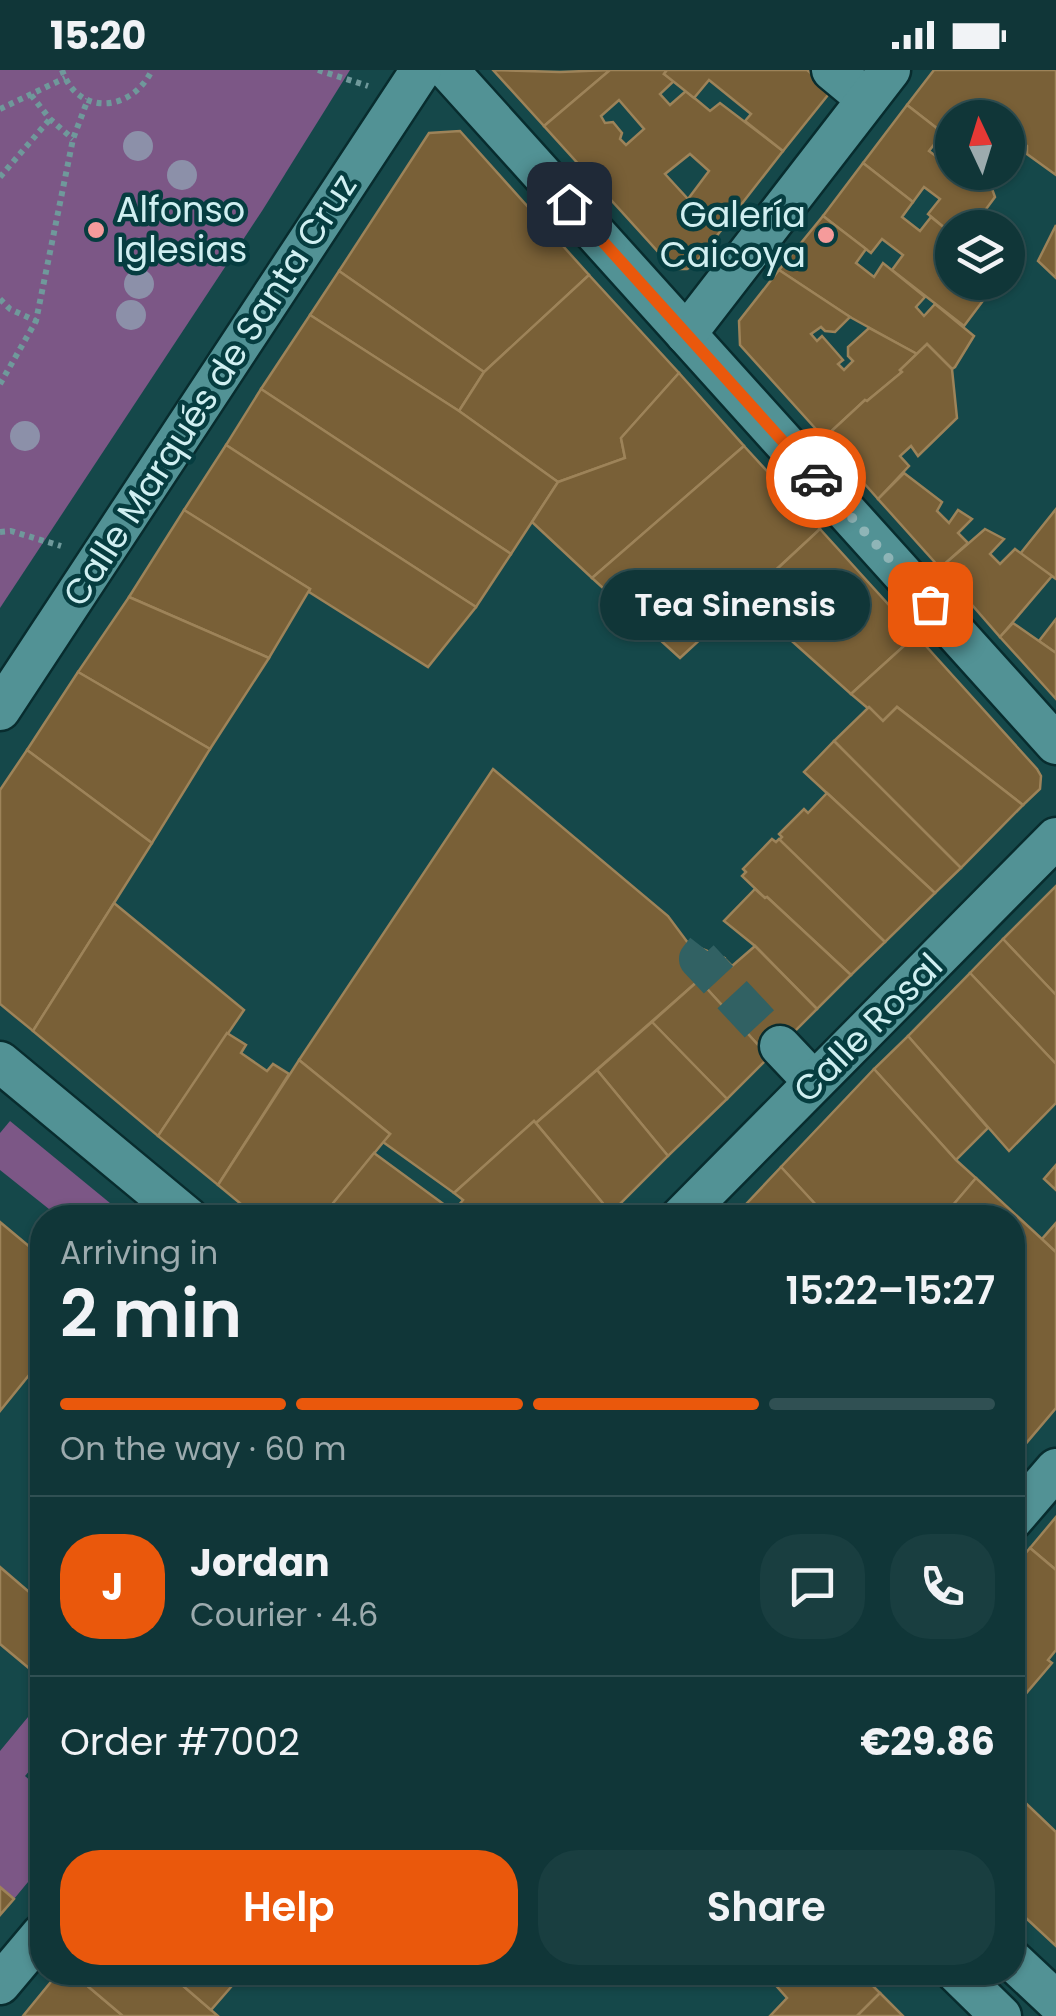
<!DOCTYPE html>
<html lang="en">
<head>
<meta charset="utf-8">
<style>
	body { margin:0; font-family:Poppins,sans-serif; background:#193e40; color:#f1f3f6; height:100vh; display:flex; flex-direction:column; font-size:38px; white-space:nowrap }
	* { box-sizing:border-box; margin:0 }
	p { font-size:32px; color:#9cabae }
	.icon { flex:none; width:55px; height:55px; fill:none; stroke:currentColor; stroke-width:2; stroke-linecap:round; stroke-linejoin:round }
	.map { position:relative; flex:1; overflow:hidden }
	.sheet { position:absolute; left:30px; top:1135px; width:995px; height:780px; display:flex; flex-direction:column; background:#103638; border-radius:40px; box-shadow:0 2px 8px #0004,0 0 0 2px #305053 }
	.sheet>* { flex:none }
	.needle { width:65px; rotate:356deg }
	.controls { position:absolute; left:935px; top:30px; display:grid; gap:20px }
	.controls a { display:grid; place-items:center; width:90px; height:90px; border-radius:50%; background:#103638; box-shadow:0 2px 8px #0004,0 0 0 2px #305053; font-size:50px }
	.pin { position:absolute; display:grid; place-items:center; width:85px; height:85px; color:#fff; margin:-42px; border-radius:20px; box-shadow:0 5px 15px #0006 }
	.courier { position:absolute; display:grid; place-items:center; width:100px; height:100px; margin:-50px; border:8px solid #ea580c; border-radius:50%; background:#fff; color:#222; box-shadow:0 2px 12px #0007 }
	.bubble { position:absolute; height:70px; border-radius:35px; background:#103638; box-shadow:0 2px 8px #0004,0 0 0 2px #305053; font-size:32px; font-weight:600; line-height:70px; text-align:center }
	.summary em { font-style:normal; font-weight:600 }
	.summary div { display:flex; flex-direction:column-reverse }
	.summary { display:flex; align-items:center; justify-content:space-between; height:170px; padding:0 30px }
	h1 { font-size:65px; font-weight:600; line-height:75px }
	.bar { display:grid; grid-template-columns:repeat(4,1fr); gap:15px 10px; align-content:center; height:120px; padding:0 30px }
	.bar i { height:12px; border-radius:8px; background:#305053 }
	.bar .on { background:#ea580c }
	.bar p { grid-column:span 4 }
	.line { display:flex; align-items:center; gap:25px; padding:0 30px; border-top:2px solid #305053 }
	.line div { flex:1 }
	.round { display:grid; place-items:center; flex:none; width:105px; height:105px; border-radius:40px; background:#193e40 }
	.primary-button { display:flex; gap:20px; margin-top:auto; padding:20px 30px }
	.primary-button a { flex:1; height:115px; border-radius:40px; background:#ea580c; color:#fff; font-size:40px; font-weight:600; line-height:115px; text-align:center }
	.primary-button a+a { background:#193e40; color:#f1f3f6 }
	.status { display:flex; justify-content:space-between; align-items:center; height:70px; padding:0 50px; background:#103638; direction:ltr }
	.status svg { height:28px; fill:currentColor }
	.map>svg:first-child { display:block }
	.green { fill:#7c5786 }
	.building { fill:#796037; stroke:#9d8359; stroke-width:2.5; fill-rule:evenodd }
	.lines { fill:none; stroke-linecap:round; stroke-linejoin:round }
	.minor-tunnel { stroke:#316163; stroke-width:40; stroke-dasharray:40 20; stroke-linecap:butt }
	.minor-casing { stroke:#082c2e; stroke-width:45 }
	.path { stroke:#6f999b; stroke-width:6; stroke-dasharray:5 5; stroke-linecap:butt }
	.minor { stroke:#529295; stroke-width:40 }
	.tree { fill:#8c90a9 }
	.done { stroke:#8fb5b7; stroke-width:10; stroke-dasharray:0 18 }
	.route { stroke:#ea580c; stroke-width:12 }
	.poi-dot { fill:#f59b9b; stroke:#063d40; stroke-width:4 }
	.labels { text-anchor:middle; stroke-width:9; stroke-linejoin:round; paint-order:stroke }
	.poi-label { font-size:35px; fill:#d0eff1; stroke:#063d40; text-anchor:start }
	.street-label { font-size:35px; fill:#d0eff1; stroke:#063d40 }
</style>
</head>
<body>
<div class="status"><b>15:20</b><svg viewBox="0 0 49 12"><path d="M0 12V9h3v3zM5 12V6h3v6zM10 12V3h3v9zM15 12V0h3v12zM26 1h20v11H26zM47 4h2v5h-2z"/></svg></div>
<div class="map">
<svg width="1056" height="1946" viewBox="0 0 1056 1946">
	<rect width="100%" height="100%" fill="#15484a"/>
	<!-- green -->
	<g class="green">
		<polygon points="0,0 350,0 262,141 0,538"/>
		<polygon points="10,1051 127,1147 59,1147 0,1100 0,1063"/>
		<polygon points="42,1630 42,1669 37,1676 42,1681 42,1686 25,1706 42,1721 42,1795 14,1829 0,1817 0,1681"/>
	</g>
	<!-- building -->
	<g class="building">
		<polygon points="493,0 560,2 610,0 544,56"/>
		<path d="M 610,0 L 667,0 L 664,4 L 674,11 L 660,24 L 670,35 L 686,21 L 710,41 L 720,33 L 783,81 L 694,195 L 687,199 L 676,199 L 670,195 L 544,56 ZM 619,30 L 644,59 L 626,75 L 620,69 L 622,63 L 613,52 L 605,53 L 601,46 ZM 690,84 L 709,101 L 688,129 L 665,104 Z"/>
		<polygon points="667,0 807,0 832,20 783,81 745,51 751,44 709,10 694,28 664,4"/>
		<polygon points="934,0 1056,0 1056,105 1027,84 1027,76 1008,58 1008,48 952,48 952,70 907,35"/>
		<polygon points="907,35 943,63 929,81 944,92 952,81 952,102 986,102 995,127 972,158 952,158 952,164 928,144 940,129 924,117 913,132 863,93"/>
		<polygon points="460,61 589,205 484,302 339,201 429,63"/>
		<polygon points="863,93 913,132 902,147 920,161 931,147 952,164 952,195 950,193 940,207 954,218 959,212 997,212 964,256 892,200 903,185 882,169 871,183 823,146"/>
		<polygon points="823,146 866,179 856,193 874,207 883,193 925,227 916,237 924,246 935,234 974,266 955,297 952,299 927,274 917,284 850,247 779,200"/>
		<polygon points="1056,155 1056,208 1038,191"/>
		<polygon points="779,200 850,247 835,262 825,261 821,257 811,264 817,271 822,266 843,290 838,294 844,300 853,291 848,286 848,277 869,258 917,284 900,300 902,302 867,331 865,330 824,368 740,275 739,251"/>
		<polygon points="339,201 484,302 459,341 310,245"/>
		<polygon points="589,205 679,303 621,368 625,388 558,412 459,341 484,302"/>
		<polygon points="310,245 459,341 558,412 511,484 261,319"/>
		<polygon points="927,274 952,299 957,348 918,386 911,376 900,386 909,396 878,429 824,368 865,330 867,331 902,302 900,300"/>
		<polygon points="679,303 744,376 592,508 532,452 558,412 625,388 621,368"/>
		<polygon points="261,319 511,484 476,537 226,375"/>
		<polygon points="226,375 476,537 428,597 309,522 310,519 184,440"/>
		<polygon points="744,376 820,459 680,588 592,508"/>
		<polygon points="904,403 942,432 937,441 949,453 958,440 972,449 958,463 968,473 940,498 878,429"/>
		<polygon points="1056,439 1056,509 1020,484"/>
		<polygon points="184,440 310,519 269,588 129,527"/>
		<polygon points="820,459 916,565 851,624 745,529"/>
		<polygon points="985,459 1004,469 990,484 1000,494 1015,479 1052,506 1000,567 940,498"/>
		<polygon points="129,527 269,588 210,679 78,602"/>
		<polygon points="1056,549 1056,583 1039,571"/>
		<polygon points="1013,553 1056,583 1056,629 1000,567"/>
		<polygon points="916,565 1037,699 1041,706 1040,719 1023,735 897,637 883,651 851,624"/>
		<polygon points="78,602 210,679 152,773 27,680"/>
		<polygon points="869,637 883,651 897,637 1023,735 961,798 834,671"/>
		<polygon points="834,671 961,798 935,823 804,702"/>
		<polygon points="27,680 152,773 33,961 0,934 0,720"/>
		<polygon points="493,699 668,846 688,873 724,888 536,1053 534,1051 454,1123 383,1072 390,1064 299,990"/>
		<polygon points="827,723 935,823 885,872 779,770 782,767 779,764 804,739 808,743"/>
		<polygon points="772,769 776,772 779,769 885,872 851,905 767,827 765,828 742,806 746,802 743,799"/>
		<polygon points="1056,816 1056,925 1003,869"/>
		<polygon points="755,819 765,828 767,827 851,905 817,939 755,876 724,851"/>
		<polygon points="114,833 244,940 158,1066 33,961"/>
		<polygon points="1003,869 1056,925 1056,994 970,903"/>
		<polygon points="755,876 817,939 769,987 699,910 724,888 732,896"/>
		<polygon points="970,903 1056,994 1056,1033 1009,1081 908,966"/>
		<polygon points="699,910 769,987 727,1029 652,952"/>
		<polygon points="652,952 727,1029 668,1086 597,1000"/>
		<polygon points="227,963 246,975 241,983 267,1001 273,994 289,1004 218,1115 158,1066"/>
		<polygon points="908,966 988,1058 956,1090 874,999"/>
		<polygon points="299,990 390,1064 321,1148 258,1148 218,1115"/>
		<polygon points="874,999 956,1090 976,1108 942,1148 828,1148 781,1097"/>
		<polygon points="597,1000 668,1086 611,1143 536,1053"/>
		<polygon points="534,1051 611,1143 607,1148 448,1148 463,1130 454,1123"/>
		<polygon points="374,1083 453,1141 448,1148 321,1148"/>
		<polygon points="1056,1095 1056,1120 1044,1109"/>
		<polygon points="781,1097 828,1148 733,1148"/>
		<polygon points="976,1108 1056,1182 1056,1338 1012,1390 1012,1148 942,1148"/>
		<polygon points="0,1152 42,1187 42,1289 0,1341"/>
		<polygon points="1056,1153 1056,1182 1042,1169"/>
		<polygon points="1056,1447 1056,1500 1030,1478"/>
		<polygon points="1030,1478 1056,1500 1056,1580 1048,1590 1052,1593 1012,1640 1012,1499"/>
		<polygon points="0,1497 42,1533 42,1609 0,1574"/>
		<polygon points="42,1696 42,1718 32,1709"/>
		<polygon points="1012,1720 1056,1762 1056,1876 1012,1835"/>
		<polygon points="0,1817 14,1829 0,1845"/>
		<polygon points="59,1902 71,1902 123,1946 23,1946"/>
		<polygon points="71,1902 167,1902 218,1946 123,1946"/>
		<polygon points="167,1902 244,1902 211,1940"/>
		<polygon points="764,1902 859,1902 880,1923 857,1946 770,1946 787,1928"/>
		<polygon points="880,1923 903,1946 857,1946"/>
	</g>
	<g class="lines">
		<!-- minor-tunnel -->
		<polyline class="minor-tunnel" points="706,880 699,889 780,976"/>
		<!-- minor casing -->
		<g class="minor-casing">
			<g id="minor">
				<polyline points="448,0 1056,674"/>
				<polyline points="832,0 867,29"/>
				<polyline points="686,264 890,0"/>
				<polyline points="0,640 421,0"/>
				<polyline points="780,976 814,1012"/>
				<polyline points="0,992 188,1148"/>
				<polyline points="680,1148 1056,768"/>
				<polyline points="1012,1450 1056,1399"/>
				<polyline points="1012,1890 1056,1931"/>
				<polyline points="956,1902 1001,1946"/>
				<polyline points="0,1914 42,1864"/>
			</g>
		</g>
		<!-- path -->
		<g class="path">
			<path d="M 62,0 C 78,47 132,42 152,0"/>
			<polyline points="318,0 368,16"/>
			<polyline points="31,25 50,49 73,69"/>
			<polyline points="0,39 65,8"/>
			<polyline points="0,107 50,49"/>
			<polyline points="0,229 10,239 36,251"/>
			<polyline points="0,314 36,251 73,69 88,29"/>
			<polyline points="0,462 11,461 61,476"/>
		</g>
		<!-- minor -->
		<use href="#minor" class="minor"/>
	</g>
	<!-- trees -->
	<g class="tree">
		<circle cx="138" cy="76" r="15"/>
		<circle cx="182" cy="105" r="15"/>
		<circle cx="139" cy="214" r="15"/>
		<circle cx="131" cy="245" r="15"/>
		<circle cx="25" cy="366" r="15"/>
	</g>
	<g class="lines">
		<!-- done -->
		<polyline class="done" points="816,408 930,534"/>
		<!-- route -->
		<polyline class="route" points="569,134 816,408"/>
	</g>
	<!-- markers -->
	<g class="poi-dot">
		<circle cx="96" cy="160" r="10"/>
		<circle cx="826" cy="165" r="10"/>
	</g>
	<g class="labels">
		<!-- poi labels -->
		<g class="poi-label">
			<text x="116" y="152">Alfonso<tspan x="116" dy="40">Iglesias</tspan></text>
			<text x="806" y="157" text-anchor="end">Galería<tspan x="806" dy="40">Caicoya</tspan></text>
		</g>
		<!-- street labels -->
		<g class="street-label">
			<text transform="translate(210 320) rotate(-57)" y="12">Calle Marqués de Santa Cruz</text>
			<text transform="translate(868 958) rotate(-45)" y="12">Calle Rosal</text>
		</g>
	</g>
</svg>
<div class="controls">
<a><svg class="needle" viewBox="-14 -14 28 28"><path d="M0-13l5 13h-10z" fill="#e53935"/><path d="M0 13l5-13h-10z" fill="#9cabae"/></svg></a>
<a><svg class="icon" aria-label="layers" viewBox="0 0 24 24"><path d="M12 4l9 5-9 5-9-5zM3 14l9 5 9-5"/></svg></a>
</div>
<div class="pin" style="left:930px;top:534px;background:#ea580c"><svg class="icon" aria-label="bag" viewBox="0 0 24 24"><path d="M5 8h14l-1 12H6zM9 8a3 3 0 0 1 6 0"/></svg></div>
<div class="pin" style="left:569px;top:134px;background:#1f2937"><svg class="icon" aria-label="home" viewBox="0 0 24 24"><path d="M3 11l9-7 9 7M6 9v11h12V9"/></svg></div>
<div class="courier" style="left:816px;top:408px"><svg class="icon" aria-label="car" viewBox="0 0 24 24"><path d="M5 17H2v-5l4-1 3-4h7l3 4 3 1v5h-3M9 17h6M6 11h13"/><circle cx="7" cy="17" r="2"/><circle cx="17" cy="17" r="2"/></svg></div>
<div class="bubble" style="left:600px;top:500px;width:270px">Tea Sinensis</div>
<section class="sheet">
<div class="summary"><div><h1>2 min</h1><p>Arriving in</p></div><em>15:22–15:27</em></div>
<div class="bar"><i class="on"></i><i class="on"></i><i class="on"></i><i></i><p>On the way · 60 m</p></div>
<div class="line" style="height:180px"><b class="round" style="background:#ea580c;color:#fff">J</b><div><b>Jordan</b><p>Courier · 4.6</p></div><a class="round"><svg class="icon" aria-label="chat" viewBox="0 0 24 24"><path d="M4 5h16v11H9l-5 4z"/></svg></a><a class="round"><svg class="icon" aria-label="phone" viewBox="0 0 24 24"><path d="M5 4h4l2 5-3 2q2 4 5 5l2-3 5 2v4C11 20 4 13 5 4z"/></svg></a></div>
<div class="line" style="height:130px"><div>Order #7002</div><b>€29.86</b></div>
<div class="primary-button"><a>Help</a><a>Share</a></div>
</section>
</div>
</body>
</html>
